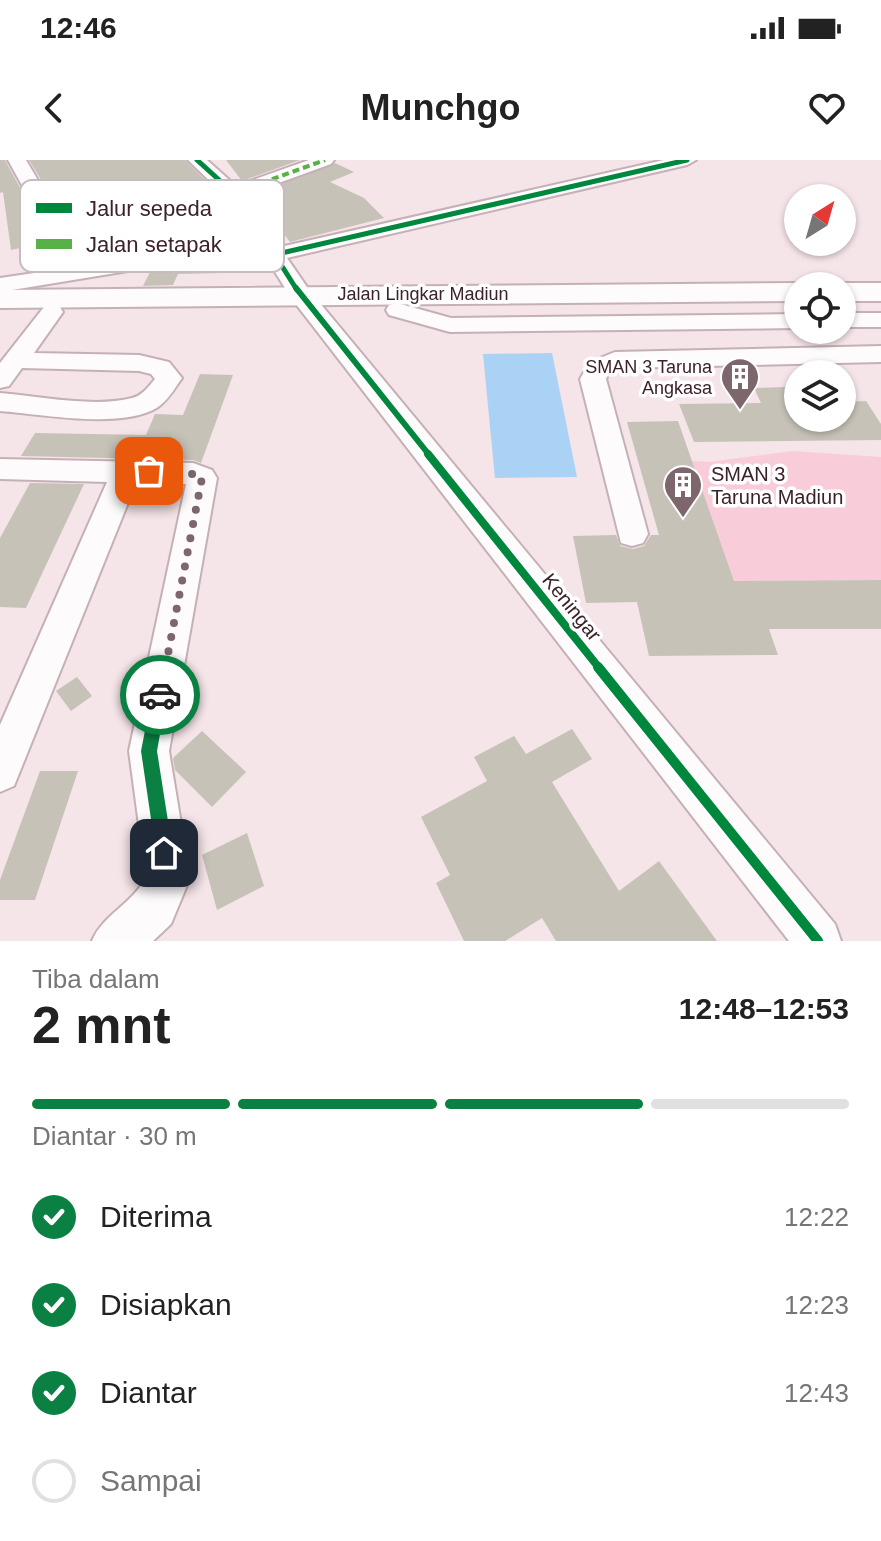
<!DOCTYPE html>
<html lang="id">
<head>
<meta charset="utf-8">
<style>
	body { margin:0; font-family:Arial,sans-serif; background:#f6f6f6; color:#222; height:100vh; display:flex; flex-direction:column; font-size:30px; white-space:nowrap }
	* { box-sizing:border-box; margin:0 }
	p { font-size:26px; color:#767676 }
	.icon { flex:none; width:44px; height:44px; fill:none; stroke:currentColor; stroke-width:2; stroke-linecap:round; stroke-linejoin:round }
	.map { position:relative; height:781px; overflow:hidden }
	.side { display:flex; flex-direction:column; background:#fff; flex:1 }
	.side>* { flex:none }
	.needle { width:52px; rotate:37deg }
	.tools { position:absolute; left:784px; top:24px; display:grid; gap:16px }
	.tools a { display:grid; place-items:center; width:72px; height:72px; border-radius:50%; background:#fff; box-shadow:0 2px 6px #0004; font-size:40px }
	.pin { position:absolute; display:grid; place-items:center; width:68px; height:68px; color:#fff; margin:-34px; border-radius:16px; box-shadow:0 4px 12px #0006 }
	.courier { position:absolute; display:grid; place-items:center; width:80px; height:80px; margin:-40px; border:6px solid #0b8043; border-radius:50%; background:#fff; color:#222; box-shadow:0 2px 10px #0007 }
	.summary em { font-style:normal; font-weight:800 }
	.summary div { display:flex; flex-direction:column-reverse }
	.summary { display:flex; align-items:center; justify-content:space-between; height:136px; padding:0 32px }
	h1 { font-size:52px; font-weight:800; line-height:60px }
	.bar { display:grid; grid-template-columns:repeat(4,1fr); gap:12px 8px; align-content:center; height:96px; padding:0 32px }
	.bar i { height:10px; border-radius:6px; background:#e0e0e0 }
	.bar .on { background:#0b8043 }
	.bar p { grid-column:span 4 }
	ol { padding:0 32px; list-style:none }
	li { display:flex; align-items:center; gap:24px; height:88px }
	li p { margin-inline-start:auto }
	li .icon { padding:8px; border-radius:50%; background:#0b8043; color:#fff; stroke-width:4 }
	li:last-child { color:#767676 }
	li i { width:44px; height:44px; border:4px solid #e0e0e0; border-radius:50% }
	.status { display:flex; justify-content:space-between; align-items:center; height:56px; padding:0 40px; background:#fff; direction:ltr }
	.status svg { height:22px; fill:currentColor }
	header { display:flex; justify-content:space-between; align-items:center; height:104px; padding:0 32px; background:#fff; font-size:36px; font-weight:800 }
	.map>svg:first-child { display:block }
	.green { fill:#f9ccd9 }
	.water { fill:#aad2f4 }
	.building { fill:#c7c2b8 }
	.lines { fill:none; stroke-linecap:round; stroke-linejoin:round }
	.minor-casing { stroke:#c5b0b6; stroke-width:4 }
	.major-casing { stroke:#c5b0b6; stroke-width:4 }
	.minor { fill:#fefbfc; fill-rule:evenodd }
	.major { fill:#fefbfc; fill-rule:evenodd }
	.quiet { stroke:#57b146; stroke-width:4; stroke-dasharray:7 4; stroke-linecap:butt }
	.cycleway-far3-casing { stroke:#fff; stroke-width:8 }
	.cycleway-far2-casing { stroke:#fff; stroke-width:10 }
	.cycleway-far1-casing { stroke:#fff; stroke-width:13 }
	.cycleway-casing { stroke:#fff; stroke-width:15 }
	.cycleway-far3 { stroke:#00873e; stroke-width:5 }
	.cycleway-far2 { stroke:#00873e; stroke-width:6 }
	.cycleway-far1 { stroke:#00873e; stroke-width:8 }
	.cycleway { stroke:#00873e; stroke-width:10 }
	.route { fill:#0b8043 }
	.done { stroke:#7d666c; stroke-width:8; stroke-dasharray:0 14.4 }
	.labels { text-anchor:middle; stroke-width:7; stroke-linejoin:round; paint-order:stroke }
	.far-street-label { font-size:18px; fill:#3c222a; stroke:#fff }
	.far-poi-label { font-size:18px; fill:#3c222a; stroke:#fff; text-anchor:end }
	.poi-label { font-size:20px; fill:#3c222a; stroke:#fff; text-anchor:start }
	.street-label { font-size:20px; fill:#3c222a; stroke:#fff }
	.key { fill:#fff; stroke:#c4bdbf; stroke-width:2 }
	.key-label { font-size:22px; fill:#3c222a }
</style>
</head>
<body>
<div class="status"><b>12:46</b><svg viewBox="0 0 49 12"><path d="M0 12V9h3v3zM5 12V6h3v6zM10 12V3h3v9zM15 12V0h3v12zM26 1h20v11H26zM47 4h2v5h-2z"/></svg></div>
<header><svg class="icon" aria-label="back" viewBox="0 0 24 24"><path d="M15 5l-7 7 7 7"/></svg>Munchgo<svg class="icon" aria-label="heart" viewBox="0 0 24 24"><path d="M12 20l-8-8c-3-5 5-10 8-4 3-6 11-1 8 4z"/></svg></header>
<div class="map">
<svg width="881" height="781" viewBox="0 0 881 781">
	<rect width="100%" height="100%" fill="#f5e4e8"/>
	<!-- green -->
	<polygon class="green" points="792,291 881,297 881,420 734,421 692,301 709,302"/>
	<!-- water -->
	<polygon class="water" points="552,193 577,317 495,318 483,194"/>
	<!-- building -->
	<g class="building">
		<polygon points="0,0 5,0 32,50 39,84 11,90 3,32 0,33"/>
		<polygon points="29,0 185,0 214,29 137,48 132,55 136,61 146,64 229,43 248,79 83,103 79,78 65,81 58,47"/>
		<polygon points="226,0 300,0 242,21"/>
		<polygon points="335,3 354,12 330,22 364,38 384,58 290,82 254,35"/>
		<polygon points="256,97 263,112 178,114 173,125 143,126 151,110"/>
		<polygon points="200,214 233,215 201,303 193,300 21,296 35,273 146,275 155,254 183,255"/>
		<polygon points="785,227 793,242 798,242 798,258 842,258 842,242 866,241 881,264 881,280 694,282 679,244 761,243 754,228"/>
		<polygon points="678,261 734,421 881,420 881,469 769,469 778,495 649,496 637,442 586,443 573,376 616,375 620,386 633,389 644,386 651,375 659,375 627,262"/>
		<polygon points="30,323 84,324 26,448 0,447 0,378"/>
		<polygon points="77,517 92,536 71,551 56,531"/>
		<polygon points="572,569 592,599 552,622 619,731 659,701 717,781 556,781 542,758 505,781 464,781 436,723 450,715 421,657 487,621 474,597 514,576 526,594"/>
		<polygon points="202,571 246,612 212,647 175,610 173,598"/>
		<polygon points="40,611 78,611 35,740 0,740 0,720"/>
		<polygon points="247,673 264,726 217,750 202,695"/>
	</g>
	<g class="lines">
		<!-- minor casing -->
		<g class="minor-casing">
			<g id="minor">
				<polygon points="8,0 26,0 55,49 68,108 256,81 230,40 145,61 138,59 135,55 138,51 220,31 188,0 207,0 236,26 309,0 334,0 331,4 246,35 280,87 664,0 696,0 687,5 287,98 309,130 835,764 841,781 789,781 292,139 263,93 201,99 0,132 0,118 48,111 35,49"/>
				<polygon points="397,143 451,158 798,154 798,168 450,172 389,155 386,150 389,145"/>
				<path d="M 52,145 L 60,147 L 63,152 L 34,193 L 139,195 L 169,202 L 182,218 C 175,228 168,240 158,247 C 123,270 40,254 0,251 L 0,233 C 38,236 95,248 132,238 C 142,236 149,226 155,219 L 151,214 L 139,211 L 22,208 L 9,226 L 0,228 L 0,203 L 44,147 Z"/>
				<rect x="842" y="153" width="39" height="14"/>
				<polygon points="881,186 881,202 620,208 609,213 606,219 648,374 643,383 632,386 621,383 580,219 590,202 615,192"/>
				<path d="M 0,299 L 193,303 L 212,310 L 217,318 L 169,591 L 190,718 L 171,764 L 153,781 L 92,781 C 103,754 133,744 146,717 L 129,591 L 186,324 L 136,323 L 14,626 L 0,632 L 0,565 L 107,322 L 0,319 Z"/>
			</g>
		</g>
		<!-- major casing -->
		<g class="major-casing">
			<g id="major">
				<polygon points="798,123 808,126 798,126 798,141 0,148 0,130"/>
				<polygon points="842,123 881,123 881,141 842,141 842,126 832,126"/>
			</g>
		</g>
		<!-- minor -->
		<use href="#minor" class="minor"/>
		<!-- major -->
		<use href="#major" class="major"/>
		<!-- quiet -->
		<polyline class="quiet" points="145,55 234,33 325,0"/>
		<!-- cycleway-far3 casing -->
		<g class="cycleway-far3-casing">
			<g id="cycleway-far3">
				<polyline points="197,0 239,38 297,130"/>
				<polyline points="273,95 687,0"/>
			</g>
		</g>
		<!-- cycleway-far2 casing -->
		<g class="cycleway-far2-casing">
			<polyline id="cycleway-far2" points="296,128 430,296"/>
		</g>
		<!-- cycleway-far1 casing -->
		<g class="cycleway-far1-casing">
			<polyline id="cycleway-far1" points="428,294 600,509"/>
		</g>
		<!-- cycleway casing -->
		<g class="cycleway-casing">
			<polyline id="cycleway" points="598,507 818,781"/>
		</g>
		<!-- cycleway-far3 -->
		<use href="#cycleway-far3" class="cycleway-far3"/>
		<!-- cycleway-far2 -->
		<use href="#cycleway-far2" class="cycleway-far2"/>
		<!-- cycleway-far1 -->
		<use href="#cycleway-far1" class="cycleway-far1"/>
		<!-- cycleway -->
		<use href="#cycleway" class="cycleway"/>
	</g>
	<!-- route -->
	<polygon class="route" points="160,528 167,535 157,591 173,693 171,699 164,701 158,699 156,693 141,591 152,535"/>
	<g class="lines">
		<!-- done -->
		<polyline class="done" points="149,311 193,314 202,318 160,535"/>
	</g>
	<!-- icons -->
	<defs>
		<g id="building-pin" transform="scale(2)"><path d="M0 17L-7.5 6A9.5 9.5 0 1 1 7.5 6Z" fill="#7d666c" stroke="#fff"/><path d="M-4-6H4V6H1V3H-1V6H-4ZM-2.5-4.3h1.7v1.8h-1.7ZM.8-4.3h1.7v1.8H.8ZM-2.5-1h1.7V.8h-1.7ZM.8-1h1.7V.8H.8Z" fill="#fff"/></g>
	</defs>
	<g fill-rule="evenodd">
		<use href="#building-pin" x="740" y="217"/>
		<use href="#building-pin" x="683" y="325"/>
	</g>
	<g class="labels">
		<!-- far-street labels -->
		<g class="far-street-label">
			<text x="423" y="140">Jalan Lingkar Madiun</text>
		</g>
		<!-- far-poi labels -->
		<g class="far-poi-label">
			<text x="712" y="213">SMAN 3 Taruna<tspan x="712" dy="21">Angkasa</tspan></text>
		</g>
		<!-- poi labels -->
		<g class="poi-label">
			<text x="711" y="321">SMAN 3<tspan x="711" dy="23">Taruna Madiun</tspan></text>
		</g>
		<!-- street labels -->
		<g class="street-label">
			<text transform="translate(572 447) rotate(51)" y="7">Keningar</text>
		</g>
	</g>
	<!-- legend -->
	<rect x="20" y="20" width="264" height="92" rx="12" class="key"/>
	<rect x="36" y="43" width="36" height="10" fill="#00873e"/>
	<rect x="36" y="79" width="36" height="10" fill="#57b146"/>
	<g class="key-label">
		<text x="86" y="56">Jalur sepeda</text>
		<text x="86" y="92">Jalan setapak</text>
	</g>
</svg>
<div class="tools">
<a><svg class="needle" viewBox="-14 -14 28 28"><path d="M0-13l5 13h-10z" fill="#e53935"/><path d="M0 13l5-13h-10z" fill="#767676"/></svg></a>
<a><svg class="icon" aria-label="locate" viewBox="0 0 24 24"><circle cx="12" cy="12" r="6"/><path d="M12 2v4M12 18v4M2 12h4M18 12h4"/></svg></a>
<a><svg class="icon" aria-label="layers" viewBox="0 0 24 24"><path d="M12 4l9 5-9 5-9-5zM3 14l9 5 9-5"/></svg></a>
</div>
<div class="pin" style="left:149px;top:311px;background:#ea580c"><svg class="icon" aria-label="bag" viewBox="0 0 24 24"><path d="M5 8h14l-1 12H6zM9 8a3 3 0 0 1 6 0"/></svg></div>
<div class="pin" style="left:164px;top:693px;background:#1f2937"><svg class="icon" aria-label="home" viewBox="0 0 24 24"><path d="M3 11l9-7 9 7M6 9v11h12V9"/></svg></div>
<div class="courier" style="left:160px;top:535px"><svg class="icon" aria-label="car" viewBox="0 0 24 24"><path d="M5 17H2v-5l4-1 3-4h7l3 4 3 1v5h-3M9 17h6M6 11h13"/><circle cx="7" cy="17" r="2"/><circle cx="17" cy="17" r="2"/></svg></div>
</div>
<section class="side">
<div class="summary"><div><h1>2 mnt</h1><p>Tiba dalam</p></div><em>12:48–12:53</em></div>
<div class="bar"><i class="on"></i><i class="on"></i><i class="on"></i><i></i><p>Diantar · 30 m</p></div>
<ol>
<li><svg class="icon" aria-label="check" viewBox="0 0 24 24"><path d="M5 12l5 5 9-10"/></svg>Diterima<p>12:22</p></li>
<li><svg class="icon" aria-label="check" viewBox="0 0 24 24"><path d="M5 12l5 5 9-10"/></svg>Disiapkan<p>12:23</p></li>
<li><svg class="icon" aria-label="check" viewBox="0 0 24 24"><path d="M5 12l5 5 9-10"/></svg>Diantar<p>12:43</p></li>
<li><i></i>Sampai</li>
</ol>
</section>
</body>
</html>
